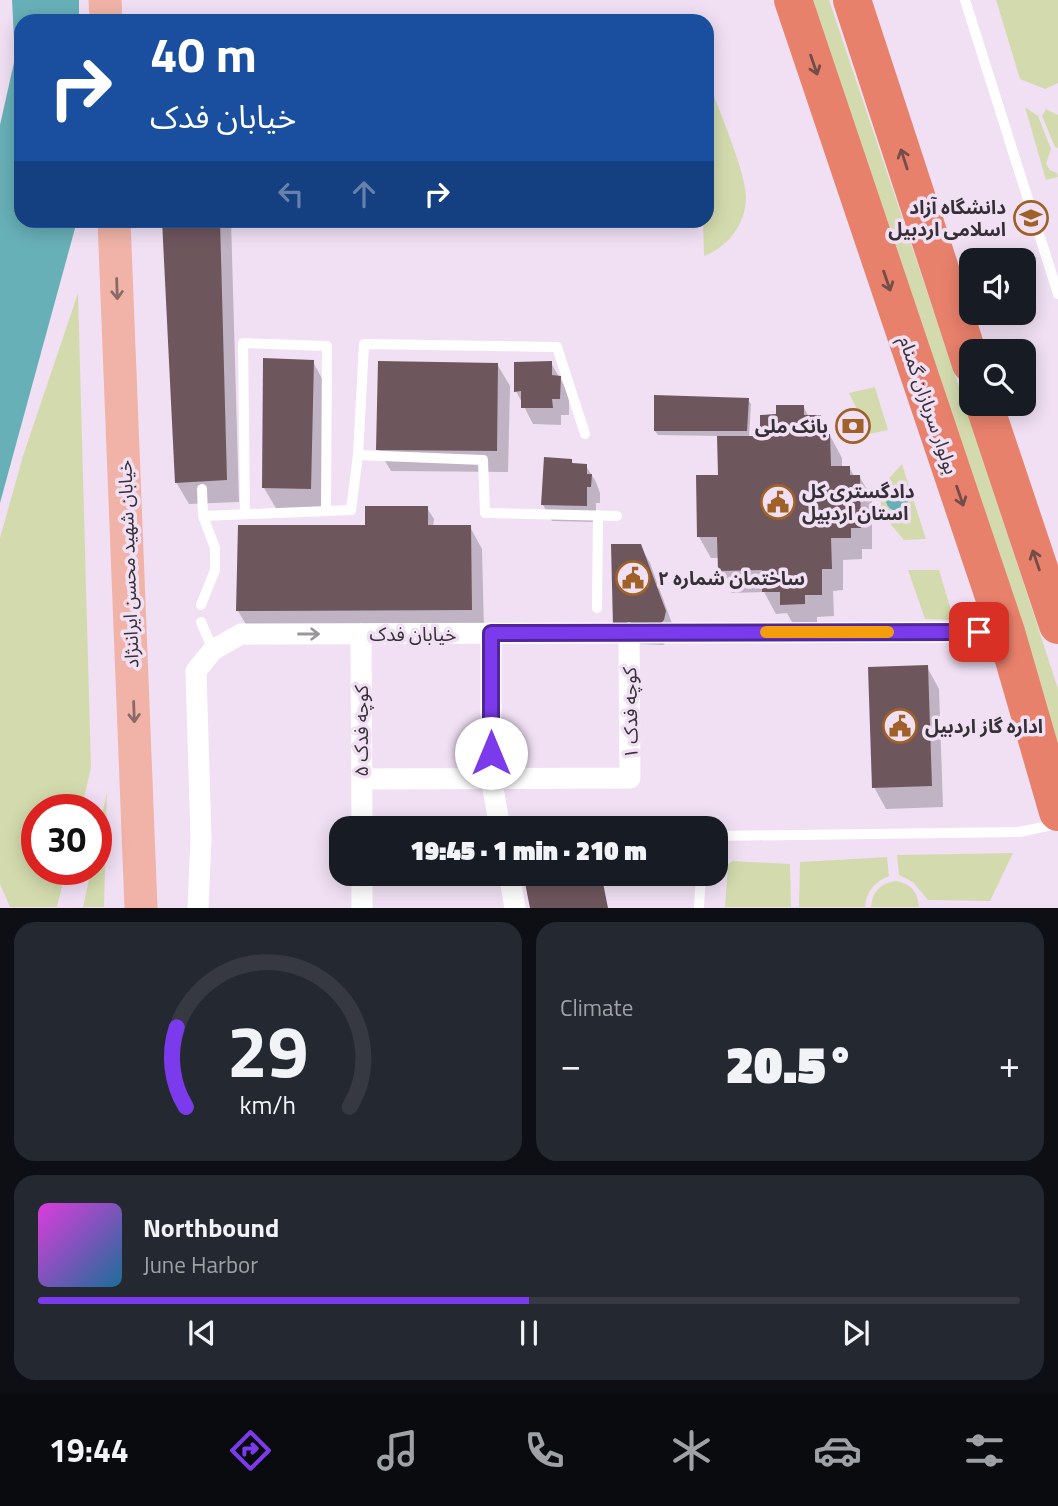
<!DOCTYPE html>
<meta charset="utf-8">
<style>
:root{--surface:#171b24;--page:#242831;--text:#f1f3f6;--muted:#9ea1a6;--line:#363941;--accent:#7c3aed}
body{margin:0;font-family:"Titillium Web","Noto Sans Arabic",sans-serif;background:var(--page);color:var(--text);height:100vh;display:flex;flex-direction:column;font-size:26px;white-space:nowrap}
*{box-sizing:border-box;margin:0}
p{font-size:23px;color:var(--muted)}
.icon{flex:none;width:38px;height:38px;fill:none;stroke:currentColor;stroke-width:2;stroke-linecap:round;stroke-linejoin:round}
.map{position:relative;height:908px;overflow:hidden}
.panel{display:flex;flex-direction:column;gap:14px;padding:14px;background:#0d0f14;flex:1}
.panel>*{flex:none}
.hud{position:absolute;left:14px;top:14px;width:700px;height:214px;border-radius:21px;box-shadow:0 4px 18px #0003;background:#1a4fa0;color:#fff;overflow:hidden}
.controls{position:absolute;left:959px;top:248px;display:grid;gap:14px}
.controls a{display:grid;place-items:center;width:77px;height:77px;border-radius:14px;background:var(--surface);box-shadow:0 4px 18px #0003;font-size:35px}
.speed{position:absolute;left:21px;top:794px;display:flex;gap:14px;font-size:35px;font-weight:700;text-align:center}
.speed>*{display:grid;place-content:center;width:91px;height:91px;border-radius:50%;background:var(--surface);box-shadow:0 4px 18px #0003;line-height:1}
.speed .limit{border:10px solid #d22;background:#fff;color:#111}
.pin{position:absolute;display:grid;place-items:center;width:60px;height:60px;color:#fff;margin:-30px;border-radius:14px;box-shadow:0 4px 10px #0006}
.me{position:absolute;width:77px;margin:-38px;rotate:0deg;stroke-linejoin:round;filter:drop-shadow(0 0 5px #0008)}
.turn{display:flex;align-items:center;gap:24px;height:147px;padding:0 21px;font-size:32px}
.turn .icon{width:91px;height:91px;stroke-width:2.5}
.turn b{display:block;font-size:49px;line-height:60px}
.lanes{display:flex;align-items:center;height:66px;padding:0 21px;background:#0003;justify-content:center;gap:35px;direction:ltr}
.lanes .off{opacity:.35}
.big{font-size:52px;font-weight:800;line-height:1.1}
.panel .card{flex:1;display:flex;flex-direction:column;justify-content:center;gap:10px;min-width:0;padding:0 24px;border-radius:21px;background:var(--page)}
.panel .dial{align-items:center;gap:0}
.dial svg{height:182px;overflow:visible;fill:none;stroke:var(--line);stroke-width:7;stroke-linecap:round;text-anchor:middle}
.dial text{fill:var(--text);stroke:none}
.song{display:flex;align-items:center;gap:21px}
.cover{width:84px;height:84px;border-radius:10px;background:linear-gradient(135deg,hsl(300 70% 55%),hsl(200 70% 35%))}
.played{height:7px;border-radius:4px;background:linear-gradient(90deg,var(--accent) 50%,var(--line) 50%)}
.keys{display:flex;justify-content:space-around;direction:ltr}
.heat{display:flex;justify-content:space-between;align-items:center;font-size:38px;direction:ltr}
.panel .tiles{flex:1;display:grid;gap:14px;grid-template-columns:1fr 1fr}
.card:last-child{grid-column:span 2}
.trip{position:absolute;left:329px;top:816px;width:399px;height:70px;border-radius:21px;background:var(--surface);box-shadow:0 4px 18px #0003;font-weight:800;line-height:70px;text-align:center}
.tab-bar{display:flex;height:112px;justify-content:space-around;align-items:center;background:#090b0e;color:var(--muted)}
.tab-bar .icon{width:49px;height:49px}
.tab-bar .current{color:var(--accent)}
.tab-bar b{font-size:32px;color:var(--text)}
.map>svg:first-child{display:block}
</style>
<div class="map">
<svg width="1058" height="908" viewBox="0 0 1058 908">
<rect width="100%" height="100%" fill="#f1e0f4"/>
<g fill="#d3dbae">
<polygon points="807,0 829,0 984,461 1058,689 1058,761"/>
<polygon points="996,0 1058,0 1058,83 1045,89 1020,79"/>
<path d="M707,91H712C722,118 745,171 746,197C746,224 728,247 704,256L703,221L707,220Z"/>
<polygon points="1025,107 1038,116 1051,149 1046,164 1050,170 1057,173 1058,177 1046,180"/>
<polygon points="1046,109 1058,115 1058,148 1055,147 1042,116"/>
<polygon points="78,293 91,768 81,810 37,810 37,870 66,870 57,907 10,907 0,884 0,538 23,456"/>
<polygon points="875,387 888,430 869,434 849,393"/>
<polygon points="902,464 926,539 904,540 881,513 881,487"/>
<polygon points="908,570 939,570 954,620 925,619"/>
<polygon points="107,792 104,907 83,907 91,870 96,870 96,843"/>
<polygon points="1013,853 990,901 928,900 913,882 899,875 897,855"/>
<path d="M887,857L889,876C874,882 866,892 865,907H799L800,862Z"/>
<polygon points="733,861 790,864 791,907 725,907 728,864"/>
<path d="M896,881C911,884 918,892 919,907H871C872,892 880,883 896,881Z"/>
</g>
<g fill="#68b0b8">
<polygon points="12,0 79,0 79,21 21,21 21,220 77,221 0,503 0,125 15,58"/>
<circle cx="897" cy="500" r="11"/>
</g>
<g fill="#0003">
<polygon points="163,220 231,220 239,502 189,504 176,482"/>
<polygon points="313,362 325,384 323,511 277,510 264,488"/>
<polygon points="551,363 569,394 569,415 561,415 561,425 533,424 516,391"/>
<polygon points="497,364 510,386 508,472 391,471 378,449"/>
<polygon points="748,400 751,404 749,438 762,437 778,416 803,406 809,417 820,417 842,458 842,467 849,467 854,476 859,476 872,498 872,549 862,549 862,559 843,560 843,590 833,591 834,616 817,617 817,626 794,626 787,613 776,614 764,592 732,593 719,571 719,558 711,558 699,537 720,477 719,436 658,435 655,431"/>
<polygon points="848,424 857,424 862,436 862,440 856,444"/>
<polygon points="571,460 574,465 586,466 596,482 600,493 600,503 596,503 596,522 552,521 543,505"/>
<polygon points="427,508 434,519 433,527 470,527 482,549 484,631 251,633 238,611 367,527"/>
<polygon points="640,546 650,563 674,629 673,637 663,645 624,643"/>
<polygon points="927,667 939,689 943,807 886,809 874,787"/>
</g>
<g fill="#6e565d">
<polygon points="162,220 220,220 227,480 175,483"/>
<polygon points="263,358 314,360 311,489 262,488"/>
<polygon points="378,361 498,363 497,451 376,450"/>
<polygon points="552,361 552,375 561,376 560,399 552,399 553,408 521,408 521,391 514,392 514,362"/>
<polygon points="654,395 749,398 747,431 654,431"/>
<polygon points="776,405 804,405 804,415 821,415 821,434 830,434 831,466 850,466 850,475 860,475 861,528 851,528 851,538 831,538 832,569 822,569 822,595 805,595 805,604 780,605 780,592 762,592 762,570 718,571 717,537 697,537 696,475 718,475 717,436 760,436 760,415 776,414"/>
<polygon points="855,417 861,429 860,434 852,441 846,423"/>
<polygon points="544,457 572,459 572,463 587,464 587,474 592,474 591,487 587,487 587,506 541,505"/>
<polygon points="365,506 428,506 428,525 471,525 472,610 236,611 238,525 365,525"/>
<polygon points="611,544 641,544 666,611 664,620 658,626 613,627"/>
<polygon points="928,665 932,786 872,788 868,667"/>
<polygon points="523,873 601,873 608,908 530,908"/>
</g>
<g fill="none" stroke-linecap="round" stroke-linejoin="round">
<g stroke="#fff" stroke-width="10">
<polyline points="965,0 1058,294"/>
<polyline points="358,455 483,460 485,513 617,516"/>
<polyline points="245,514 243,343 327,346 326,511"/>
<polyline points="203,516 351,510 358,455 364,344 557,347 585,434"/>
<polyline points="201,605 215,570 215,548 203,516 202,489"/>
<polyline points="597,608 598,515"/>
<polyline points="201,622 213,650"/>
<polyline points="716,836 1019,832 1058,824"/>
<polyline points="699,908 701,873"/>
</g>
<g stroke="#fff" stroke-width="21">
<polyline points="491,633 491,777 500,828"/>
<polyline points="361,634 362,828"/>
<polyline points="362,779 630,778 629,633"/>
<polyline points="362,873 362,908"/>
<polyline points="509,873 515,908"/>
<polyline points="198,908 201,839 196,671 213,650 241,634 1006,632"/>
</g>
<g stroke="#f1b3a7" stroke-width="33">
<polyline points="105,0 106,21"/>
<polyline points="114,220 141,908"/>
</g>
<g stroke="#e8816c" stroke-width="38">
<polyline points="793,0 1006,632 1058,812"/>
<polyline points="852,0 971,364"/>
<polyline points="984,404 1058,625"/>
</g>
</g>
<defs><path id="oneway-shaft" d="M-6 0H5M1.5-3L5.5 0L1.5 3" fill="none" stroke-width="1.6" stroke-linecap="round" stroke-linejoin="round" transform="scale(1.75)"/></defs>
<g stroke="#744c49">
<use href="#oneway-shaft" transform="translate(814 65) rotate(71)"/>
<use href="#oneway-shaft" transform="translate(904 159) rotate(-108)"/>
<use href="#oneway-shaft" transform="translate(887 281) rotate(71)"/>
<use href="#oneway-shaft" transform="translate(960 496) rotate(71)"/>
<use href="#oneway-shaft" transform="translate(1036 560) rotate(-109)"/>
</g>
<g stroke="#8a6a69">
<use href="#oneway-shaft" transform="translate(117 289) rotate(88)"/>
<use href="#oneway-shaft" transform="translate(134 712) rotate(88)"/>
</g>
<use stroke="#9a979a" href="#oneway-shaft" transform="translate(309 634)"/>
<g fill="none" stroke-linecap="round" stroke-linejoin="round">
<g stroke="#51269a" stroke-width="18">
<polyline id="route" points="491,753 491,633 979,632"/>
</g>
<use href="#route" stroke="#7c3aed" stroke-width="12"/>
<polyline stroke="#f59e0b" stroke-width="12" points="766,632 888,632"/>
</g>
<defs>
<g id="university-ring" transform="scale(1.75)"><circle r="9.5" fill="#f1e0f4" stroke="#9f6127" stroke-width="1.5"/><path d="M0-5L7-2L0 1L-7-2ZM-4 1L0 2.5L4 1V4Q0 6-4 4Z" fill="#9f6127"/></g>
<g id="bank-ring" transform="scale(1.75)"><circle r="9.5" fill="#f1e0f4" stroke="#9f6127" stroke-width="1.5"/><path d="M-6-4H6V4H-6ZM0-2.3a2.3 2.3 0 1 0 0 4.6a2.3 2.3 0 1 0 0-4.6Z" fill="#9f6127"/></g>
<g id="civic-ring" transform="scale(1.75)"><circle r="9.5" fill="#f1e0f4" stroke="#9f6127" stroke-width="1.5"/><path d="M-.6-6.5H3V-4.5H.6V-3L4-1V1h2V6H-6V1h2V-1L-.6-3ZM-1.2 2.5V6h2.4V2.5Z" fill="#9f6127"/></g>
</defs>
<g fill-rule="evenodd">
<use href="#university-ring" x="1031" y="218"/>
<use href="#bank-ring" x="853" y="426"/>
<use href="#civic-ring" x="778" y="502"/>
<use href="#civic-ring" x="633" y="578"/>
<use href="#civic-ring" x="900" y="726"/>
</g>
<g text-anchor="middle" stroke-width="7" stroke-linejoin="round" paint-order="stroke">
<g font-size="19" font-weight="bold" fill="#352f36" stroke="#f1e0f4" text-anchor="start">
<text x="1006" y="214" text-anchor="end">دانشگاه آزاد<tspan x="1006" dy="22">اسلامی اردبیل</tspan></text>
<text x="828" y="433" text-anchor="end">بانک ملی</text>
<text x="802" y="498">دادگستری کل<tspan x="802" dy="22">استان اردبیل</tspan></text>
<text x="658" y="585">ساختمان شماره ۲</text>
<text x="925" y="733">اداره گاز اردبیل</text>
</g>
<g font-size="19" fill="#352f36" stroke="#f1e0f4">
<text transform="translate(929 405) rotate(71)" y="7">بولوار سربازان گمنام</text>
<text transform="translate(128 564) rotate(-92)" y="7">خیابان شهید محسن ایراننژاد</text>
<text x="413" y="641">خیابان فدک</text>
<text transform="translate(630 713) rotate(-91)" y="7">کوچه فدک ۱</text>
<text transform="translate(361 731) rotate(-90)" y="7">کوچه فدک ۵</text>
</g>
</g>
</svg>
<div class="controls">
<a><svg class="icon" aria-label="sound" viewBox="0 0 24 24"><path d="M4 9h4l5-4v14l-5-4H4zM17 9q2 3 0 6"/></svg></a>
<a><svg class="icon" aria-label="search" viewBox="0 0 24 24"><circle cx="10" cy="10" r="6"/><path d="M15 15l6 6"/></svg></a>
</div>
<div class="speed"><div class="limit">30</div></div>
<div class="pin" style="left:979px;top:632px;background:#d93025"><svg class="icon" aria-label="arrive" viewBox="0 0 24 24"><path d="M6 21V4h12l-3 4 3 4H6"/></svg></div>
<svg class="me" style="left:491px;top:753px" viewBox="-20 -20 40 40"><circle r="19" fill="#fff"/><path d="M0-13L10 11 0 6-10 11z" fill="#7c3aed"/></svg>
<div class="trip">19:45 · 1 min · 210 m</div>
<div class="hud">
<div class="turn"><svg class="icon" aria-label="right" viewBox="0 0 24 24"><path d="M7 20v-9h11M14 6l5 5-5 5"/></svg><div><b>40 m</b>خیابان فدک</div></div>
<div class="lanes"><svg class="icon off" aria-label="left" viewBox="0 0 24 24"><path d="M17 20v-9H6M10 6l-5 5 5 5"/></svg><svg class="icon off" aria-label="ahead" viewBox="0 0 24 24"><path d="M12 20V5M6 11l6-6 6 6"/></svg><svg class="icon" aria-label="right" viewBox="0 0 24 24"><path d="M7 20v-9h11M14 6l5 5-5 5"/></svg></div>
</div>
</div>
<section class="panel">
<div class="tiles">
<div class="card dial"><svg viewBox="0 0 100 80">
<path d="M14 69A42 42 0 1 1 86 69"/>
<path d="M14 69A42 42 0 0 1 10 34" stroke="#7c3aed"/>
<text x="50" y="56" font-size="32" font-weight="700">29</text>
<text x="50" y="72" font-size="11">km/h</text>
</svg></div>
<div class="card"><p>Climate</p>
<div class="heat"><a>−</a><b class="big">20.5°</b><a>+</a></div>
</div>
<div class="card">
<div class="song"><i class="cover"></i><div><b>Northbound</b><p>June Harbor</p></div></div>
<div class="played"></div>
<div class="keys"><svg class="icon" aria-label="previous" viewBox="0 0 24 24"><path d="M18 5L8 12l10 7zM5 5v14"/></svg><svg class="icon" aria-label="pause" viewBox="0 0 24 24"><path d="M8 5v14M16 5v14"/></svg><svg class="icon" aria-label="next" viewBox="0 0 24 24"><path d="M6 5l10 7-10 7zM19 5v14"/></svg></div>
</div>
</div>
</section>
<nav class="tab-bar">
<b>19:44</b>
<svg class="icon current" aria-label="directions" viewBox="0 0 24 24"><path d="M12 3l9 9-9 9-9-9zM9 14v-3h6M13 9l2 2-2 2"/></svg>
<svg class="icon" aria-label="music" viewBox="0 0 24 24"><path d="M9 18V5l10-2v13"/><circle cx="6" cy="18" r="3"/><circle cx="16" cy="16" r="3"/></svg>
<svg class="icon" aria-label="phone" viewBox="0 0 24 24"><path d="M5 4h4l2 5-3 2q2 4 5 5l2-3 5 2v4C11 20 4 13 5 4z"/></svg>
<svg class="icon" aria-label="climate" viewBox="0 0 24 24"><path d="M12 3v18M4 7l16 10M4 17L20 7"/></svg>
<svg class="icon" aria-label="car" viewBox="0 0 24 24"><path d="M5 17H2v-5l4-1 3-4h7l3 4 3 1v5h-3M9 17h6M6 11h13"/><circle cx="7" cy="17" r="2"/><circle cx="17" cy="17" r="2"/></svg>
<svg class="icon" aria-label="filters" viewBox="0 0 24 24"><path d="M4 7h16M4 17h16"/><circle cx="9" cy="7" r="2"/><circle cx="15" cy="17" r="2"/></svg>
</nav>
